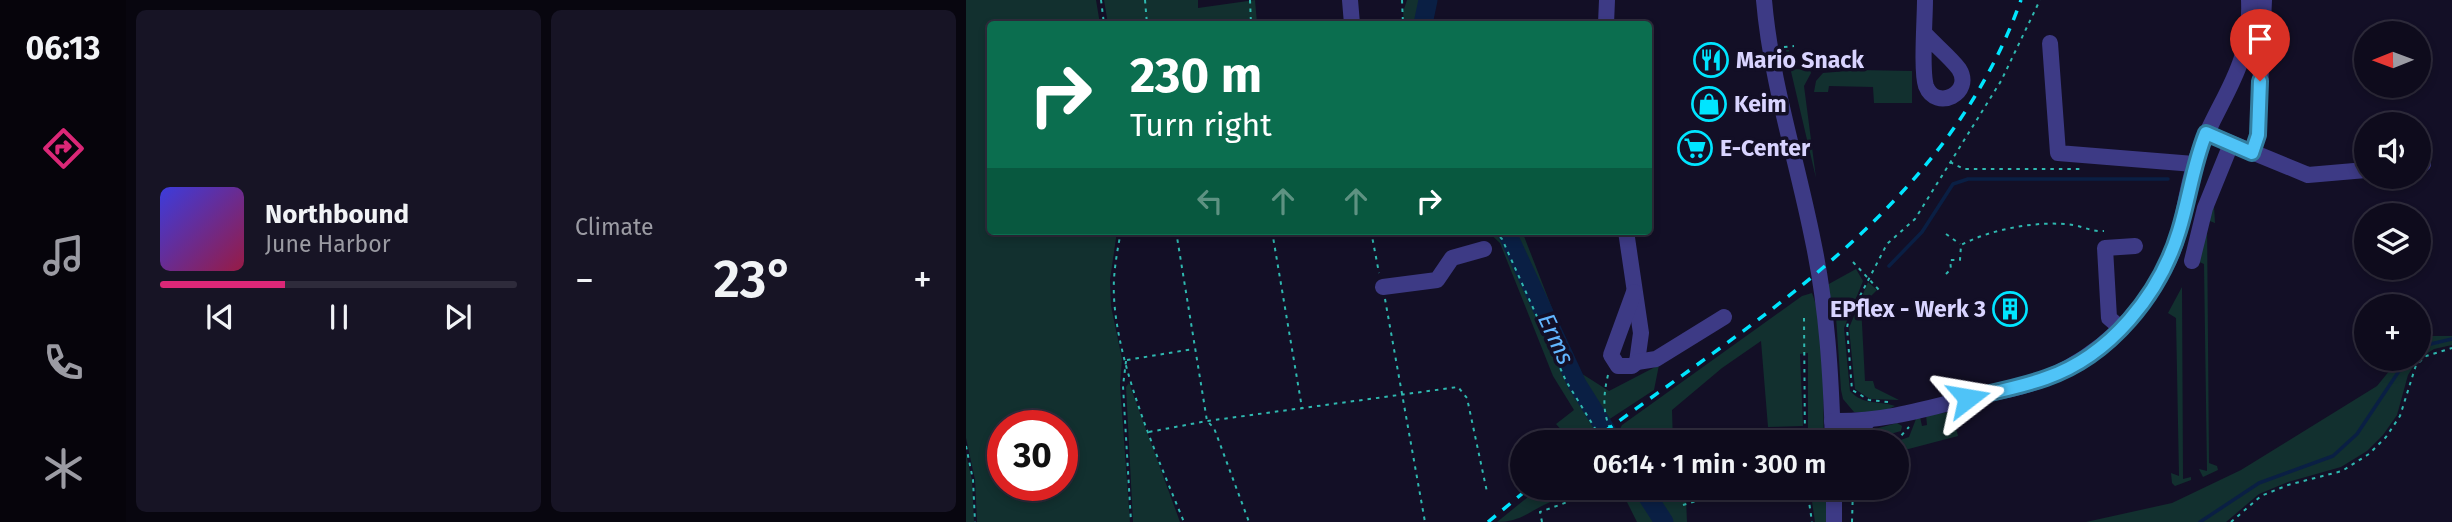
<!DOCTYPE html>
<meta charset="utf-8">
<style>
:root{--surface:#0e0b1c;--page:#171425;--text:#f1f3f6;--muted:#9b9ba3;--line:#2e2b3b;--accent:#db2777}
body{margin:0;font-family:"Fira Sans",sans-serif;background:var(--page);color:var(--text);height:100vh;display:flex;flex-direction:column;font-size:26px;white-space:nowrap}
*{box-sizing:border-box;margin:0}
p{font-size:23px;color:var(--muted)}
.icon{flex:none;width:38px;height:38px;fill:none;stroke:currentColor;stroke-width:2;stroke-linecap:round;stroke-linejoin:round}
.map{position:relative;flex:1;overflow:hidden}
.drawer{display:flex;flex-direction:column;gap:10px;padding:10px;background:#08060f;width:840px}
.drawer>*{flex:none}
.hud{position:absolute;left:21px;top:21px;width:665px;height:214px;border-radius:7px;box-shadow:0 4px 10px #0003,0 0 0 2px var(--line);background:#0b6e4f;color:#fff;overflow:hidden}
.needle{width:46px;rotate:269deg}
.tools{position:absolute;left:1388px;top:21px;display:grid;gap:14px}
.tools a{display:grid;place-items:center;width:77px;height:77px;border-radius:50%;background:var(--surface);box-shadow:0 4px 10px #0003,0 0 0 2px var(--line);font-size:35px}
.speed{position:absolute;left:21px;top:410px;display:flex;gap:14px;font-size:35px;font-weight:700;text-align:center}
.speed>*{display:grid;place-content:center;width:91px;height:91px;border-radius:50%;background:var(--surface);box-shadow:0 4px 10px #0003,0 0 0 2px var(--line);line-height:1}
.speed .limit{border:10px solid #d22;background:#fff;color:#111}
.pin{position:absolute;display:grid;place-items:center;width:60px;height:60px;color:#fff;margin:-72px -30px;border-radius:50% 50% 50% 0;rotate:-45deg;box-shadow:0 0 7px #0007}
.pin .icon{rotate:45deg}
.me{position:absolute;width:77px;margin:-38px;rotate:76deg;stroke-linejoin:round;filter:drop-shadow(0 0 5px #0008)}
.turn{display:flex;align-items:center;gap:24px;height:147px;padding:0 28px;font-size:32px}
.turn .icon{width:91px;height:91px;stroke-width:2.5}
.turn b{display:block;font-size:49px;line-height:60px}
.lanes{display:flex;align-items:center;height:66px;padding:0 28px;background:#0003;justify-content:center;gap:35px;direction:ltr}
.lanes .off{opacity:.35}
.big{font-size:52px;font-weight:600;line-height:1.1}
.drawer .card{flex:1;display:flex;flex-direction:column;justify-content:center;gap:10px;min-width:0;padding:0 24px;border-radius:10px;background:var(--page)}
.song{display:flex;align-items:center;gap:21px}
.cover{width:84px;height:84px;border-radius:10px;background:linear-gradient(135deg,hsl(240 70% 55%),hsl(340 70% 35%))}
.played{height:7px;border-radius:4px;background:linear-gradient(90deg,var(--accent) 35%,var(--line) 35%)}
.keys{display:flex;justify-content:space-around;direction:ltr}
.heat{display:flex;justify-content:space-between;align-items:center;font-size:38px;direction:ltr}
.drawer .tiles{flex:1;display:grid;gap:10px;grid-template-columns:repeat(2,1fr)}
.trip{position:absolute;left:544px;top:430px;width:399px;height:70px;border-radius:35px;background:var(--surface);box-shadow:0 4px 10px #0003,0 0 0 2px var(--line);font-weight:600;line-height:70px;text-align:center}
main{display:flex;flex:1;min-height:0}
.dock{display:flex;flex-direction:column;width:126px;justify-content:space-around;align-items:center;background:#06040b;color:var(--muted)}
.dock .icon{width:49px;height:49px}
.dock .on{color:var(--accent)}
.dock b{font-size:32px;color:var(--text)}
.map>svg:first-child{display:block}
</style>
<main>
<nav class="dock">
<b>06:13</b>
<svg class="icon on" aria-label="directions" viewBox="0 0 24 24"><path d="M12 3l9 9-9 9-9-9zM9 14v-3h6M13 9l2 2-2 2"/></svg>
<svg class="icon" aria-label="music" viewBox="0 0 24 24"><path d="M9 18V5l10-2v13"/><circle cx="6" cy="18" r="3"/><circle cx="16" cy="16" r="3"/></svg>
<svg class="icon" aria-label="phone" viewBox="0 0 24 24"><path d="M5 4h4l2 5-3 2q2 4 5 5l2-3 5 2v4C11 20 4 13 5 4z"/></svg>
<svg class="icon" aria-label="climate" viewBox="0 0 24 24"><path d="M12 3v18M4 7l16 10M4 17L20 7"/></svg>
</nav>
<section class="drawer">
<div class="tiles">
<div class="card">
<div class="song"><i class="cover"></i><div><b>Northbound</b><p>June Harbor</p></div></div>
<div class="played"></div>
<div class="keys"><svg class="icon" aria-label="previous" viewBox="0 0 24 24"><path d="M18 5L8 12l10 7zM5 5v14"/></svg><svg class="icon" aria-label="pause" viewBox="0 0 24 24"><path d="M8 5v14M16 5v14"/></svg><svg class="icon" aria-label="next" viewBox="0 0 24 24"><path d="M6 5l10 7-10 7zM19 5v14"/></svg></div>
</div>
<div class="card"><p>Climate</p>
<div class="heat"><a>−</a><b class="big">23°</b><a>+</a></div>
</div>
</div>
</section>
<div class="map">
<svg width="1486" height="522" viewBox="0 0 1486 522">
<rect width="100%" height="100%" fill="#130f26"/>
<g fill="#12302f" fill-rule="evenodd">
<path d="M0,0H130L134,24H24V231H151L144,280L145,306L156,359L154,385L164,522H11L9,480L0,438ZM37,425H96V485H37Z"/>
<polygon points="138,0 232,0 232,8 289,0 291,23 142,24"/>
<polygon points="441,0 459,0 469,24 438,24 437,12"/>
<polygon points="820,50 823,50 828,69 844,70 845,73 838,86 850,178"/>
<polygon points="893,70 946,71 946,103 908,103 907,87 863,86 862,92 848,92 850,81 857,73"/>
<polygon points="1248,206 1249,223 1241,220 1243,463 1251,466 1252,470 1237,477 1233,469 1241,471 1238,264 1231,261 1241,210"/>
<polygon points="521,231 556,231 610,370 643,391 693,365 688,390 607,443 590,424 608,410 587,376 534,243"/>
<path d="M890,269L897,281L878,328L884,391C898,406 912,400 929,406L916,412H888L877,399L875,390L870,317L861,285Z"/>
<polygon points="902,282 911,290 903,298 904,305 895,305 899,381 907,381 909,388 933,400 904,399 889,389 883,328"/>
<polygon points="1216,287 1217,479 1225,477 1225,480 1209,486 1206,483 1205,473 1213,476 1210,318 1202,313"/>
<path d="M846,293C862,333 856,399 858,443H842V353L834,354L837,426L802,427L795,341L756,368L706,410L707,443H647L656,425L836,296Z"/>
<polygon points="1460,336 1486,336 1486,345 1468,349 1452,359 1453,340"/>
<polygon points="1433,359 1452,359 1442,375 1431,415 1417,435 1401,451 1375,467 1322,482 1293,494 1260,522 1120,522 1206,503 1275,470 1411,386"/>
<polygon points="163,383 214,522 167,522 160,387"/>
<polygon points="986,412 992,436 931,452 931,443 926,443 943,437 950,419 954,417 956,426 961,425 960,415"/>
<polygon points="931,423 936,426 935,431 891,443 909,429"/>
<polygon points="0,454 6,480 8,522 0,522"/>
<path d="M573,488H583L589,500C565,509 557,522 531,522Z"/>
<polygon points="654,488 757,488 720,499 721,522 671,522"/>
<polygon points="844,488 860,488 861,522 849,522"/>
</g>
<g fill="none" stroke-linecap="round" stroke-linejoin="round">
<g stroke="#0a1f44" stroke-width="3.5">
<polyline points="923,266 956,232 987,184 1002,179 1202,179"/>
<polyline points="1452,347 1486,339"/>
<polyline points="1234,522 1293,483 1367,456 1391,434 1441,359"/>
</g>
<g stroke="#0a1f44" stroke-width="19">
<polyline points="457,24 462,0"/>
<polyline points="540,231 611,384 648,443"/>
<polyline points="676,488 698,522"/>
</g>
<g stroke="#2fb8b0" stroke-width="2" stroke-dasharray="3.5 5" stroke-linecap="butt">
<polyline points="135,0 138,24"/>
<polyline points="179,0 181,24"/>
<polyline points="284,0 285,24"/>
<polyline points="436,0 437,24"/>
<polyline points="818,47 828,46"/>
<polyline points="984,162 998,169 1114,169"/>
<path d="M155,231C152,247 149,263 148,279C144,351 191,456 218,522"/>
<polyline points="210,231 241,421 248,428 283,522"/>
<polyline points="306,231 336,408"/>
<polyline points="405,231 413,273"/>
<polyline points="528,231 536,239 600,381 638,443"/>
<polyline points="980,234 994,244"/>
<polyline points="887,262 914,291"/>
<path d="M980,274L985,269L984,260H994L995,245C1025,229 1073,220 1107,225C1119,227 1126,232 1138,231"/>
<polyline points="419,299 459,522"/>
<polyline points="838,318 839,443"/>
<polyline points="161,360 227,349"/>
<polyline points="160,361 157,386 165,522"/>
<path d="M642,375C636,400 636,423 654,443"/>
<polyline points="922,402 903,400 886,390 881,328 883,317 921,244 949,219 1035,81 1074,0"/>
<polyline points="183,432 241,421 492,387 501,398 521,492"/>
<polyline points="772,439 838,435"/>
<polyline points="903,442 933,438 943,427"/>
<polyline points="0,446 7,480 9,522"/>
<polyline points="700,488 712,494 717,505 772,488"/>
<polyline points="841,488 846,522"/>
<polyline points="576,522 574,512 640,488"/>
<polyline points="886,522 887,488"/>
<polyline points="1265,522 1295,496 1322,485 1376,471 1403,454 1420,437 1434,416 1450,365 1460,356 1486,348"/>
</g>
<g stroke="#3d3a85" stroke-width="16">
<polyline points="384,0 386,24"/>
<path d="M798,0C805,82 831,160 847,241C861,307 865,375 867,443"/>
<polyline points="640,24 641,0"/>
<path d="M959,34C969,45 984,57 993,69C1008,93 970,112 960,86C955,71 959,19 959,0"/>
<polyline points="1084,43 1092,153 1228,164"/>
<polyline points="1240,133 1342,175 1400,170"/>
<polyline points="1286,153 1292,135 1298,0"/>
<polyline points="1452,165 1457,164"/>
<polyline points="660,231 675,333 671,362"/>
<polyline points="1226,261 1239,208 1265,144"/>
<polyline points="417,287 471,280 486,258 518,249"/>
<polyline points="668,292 645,355 652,366 666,366 671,362 690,359 758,317"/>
<polyline points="1156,329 1143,318 1139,248 1169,246"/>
<path d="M866,421C910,422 949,412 991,401C1021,393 1056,389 1083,377C1135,354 1174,315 1200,266C1219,231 1218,190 1232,154C1254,96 1286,68 1283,0"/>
<polyline points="884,443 901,422"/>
<polyline points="868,488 868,522"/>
</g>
<g stroke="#00e5ff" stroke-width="3.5" stroke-dasharray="10 9" stroke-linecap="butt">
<path d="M623,443C791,318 980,209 1055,0"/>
<polyline points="522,522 563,488"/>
</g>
</g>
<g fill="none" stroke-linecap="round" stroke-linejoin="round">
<g stroke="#337fa1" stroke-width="18">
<path id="route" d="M1002,398C1028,392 1055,387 1080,378C1144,356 1194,294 1213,231C1223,199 1227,165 1240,133L1286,153L1292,135L1294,81"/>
</g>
<use href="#route" stroke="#4fc3f7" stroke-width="12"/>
</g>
<defs>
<g id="restaurant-ring" transform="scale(1.75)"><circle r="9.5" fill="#130f26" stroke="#00e5ff" stroke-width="1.5"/><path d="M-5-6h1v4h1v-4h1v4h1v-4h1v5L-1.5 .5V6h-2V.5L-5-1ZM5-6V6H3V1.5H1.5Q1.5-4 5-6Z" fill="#00e5ff"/></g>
<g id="shop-ring" transform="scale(1.75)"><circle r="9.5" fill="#130f26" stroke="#00e5ff" stroke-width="1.5"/><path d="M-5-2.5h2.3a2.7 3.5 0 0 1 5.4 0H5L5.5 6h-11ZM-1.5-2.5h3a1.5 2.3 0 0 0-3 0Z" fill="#00e5ff"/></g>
<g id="supermarket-ring" transform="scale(1.75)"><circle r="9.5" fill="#130f26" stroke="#00e5ff" stroke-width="1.5"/><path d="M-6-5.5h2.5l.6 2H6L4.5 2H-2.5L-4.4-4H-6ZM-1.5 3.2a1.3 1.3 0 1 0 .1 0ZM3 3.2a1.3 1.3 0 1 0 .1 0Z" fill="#00e5ff"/></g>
<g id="building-ring" transform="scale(1.75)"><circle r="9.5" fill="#130f26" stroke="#00e5ff" stroke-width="1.5"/><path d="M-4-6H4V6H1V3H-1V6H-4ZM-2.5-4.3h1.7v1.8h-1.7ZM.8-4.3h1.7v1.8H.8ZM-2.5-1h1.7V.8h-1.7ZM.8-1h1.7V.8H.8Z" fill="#00e5ff"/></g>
</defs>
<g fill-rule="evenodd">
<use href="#restaurant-ring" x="745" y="60"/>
<use href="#shop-ring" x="743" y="104"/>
<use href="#supermarket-ring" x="729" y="148"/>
<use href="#building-ring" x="1044" y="309"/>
</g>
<g text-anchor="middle" stroke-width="7" stroke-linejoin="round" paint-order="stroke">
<g font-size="23" font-weight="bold" fill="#d9d4ff" stroke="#130f26" text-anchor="start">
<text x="770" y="68">Mario Snack</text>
<text x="768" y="112">Keim</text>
<text x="754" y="156">E-Center</text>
<text x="1020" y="317" text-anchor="end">EPflex - Werk 3</text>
</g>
<g font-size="24" font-style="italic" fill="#62b6ff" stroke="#130f26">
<text transform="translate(590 339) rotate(65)" y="8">Erms</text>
</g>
</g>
</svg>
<div class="tools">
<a><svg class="needle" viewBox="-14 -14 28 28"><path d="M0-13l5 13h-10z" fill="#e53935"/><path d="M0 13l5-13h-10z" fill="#9b9ba3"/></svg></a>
<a><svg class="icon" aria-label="sound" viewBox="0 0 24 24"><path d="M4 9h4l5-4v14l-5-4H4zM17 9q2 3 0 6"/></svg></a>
<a><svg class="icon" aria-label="layers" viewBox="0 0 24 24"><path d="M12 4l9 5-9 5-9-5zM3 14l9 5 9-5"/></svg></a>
<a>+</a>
</div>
<div class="speed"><div class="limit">30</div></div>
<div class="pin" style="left:1294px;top:81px;background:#d93025"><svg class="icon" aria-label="arrive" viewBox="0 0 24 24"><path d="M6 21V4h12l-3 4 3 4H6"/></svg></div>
<svg class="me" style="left:1002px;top:398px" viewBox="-20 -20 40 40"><path d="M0-17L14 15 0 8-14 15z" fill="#4fc3f7" stroke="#fff" stroke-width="4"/></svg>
<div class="trip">06:14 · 1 min · 300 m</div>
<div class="hud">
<div class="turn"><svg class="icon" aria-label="right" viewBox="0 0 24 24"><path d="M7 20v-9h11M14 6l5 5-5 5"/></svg><div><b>230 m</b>Turn right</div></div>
<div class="lanes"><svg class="icon off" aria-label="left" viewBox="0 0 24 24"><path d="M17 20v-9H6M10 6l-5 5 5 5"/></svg><svg class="icon off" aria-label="ahead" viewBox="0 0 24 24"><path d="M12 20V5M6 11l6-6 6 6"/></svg><svg class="icon off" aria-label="ahead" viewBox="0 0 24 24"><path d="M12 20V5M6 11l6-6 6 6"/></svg><svg class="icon" aria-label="right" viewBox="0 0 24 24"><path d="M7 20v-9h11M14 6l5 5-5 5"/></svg></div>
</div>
</div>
</main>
